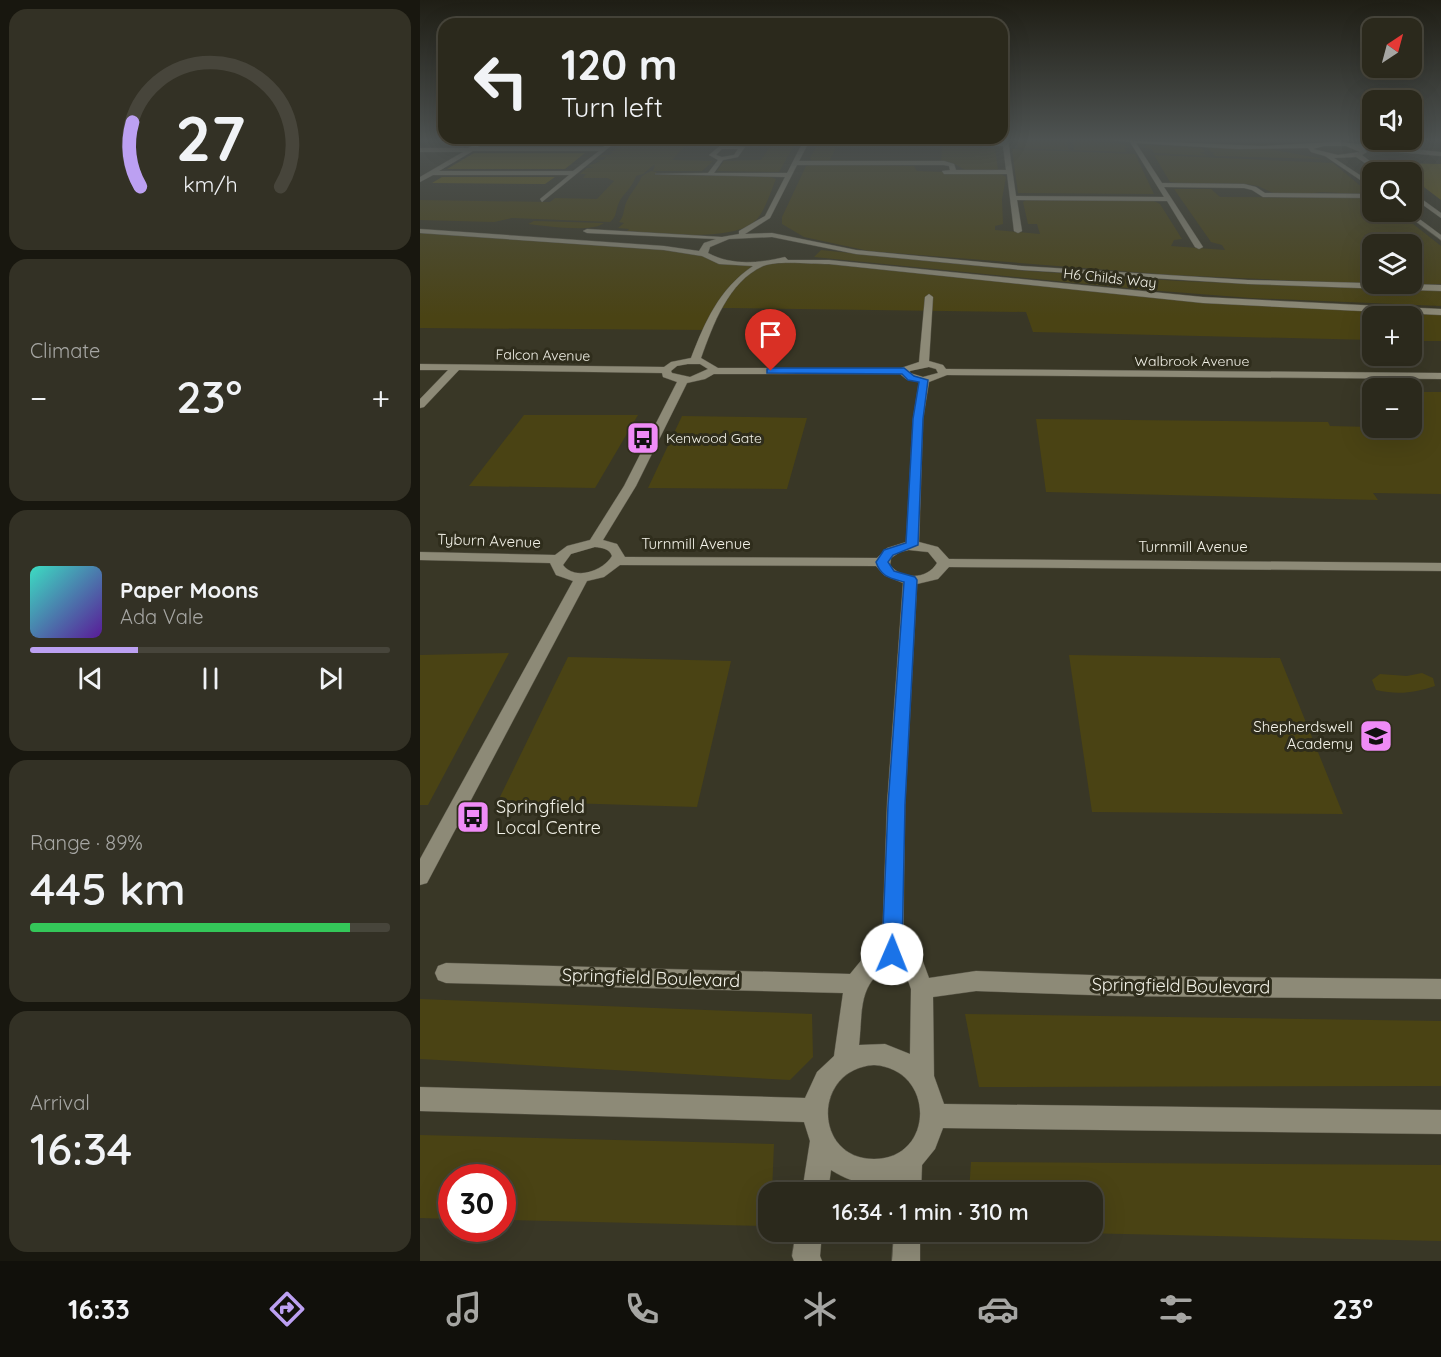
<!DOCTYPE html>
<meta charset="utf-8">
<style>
:root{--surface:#2b291c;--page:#333125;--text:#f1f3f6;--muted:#a6a6a3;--line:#47453b;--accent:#bca0f2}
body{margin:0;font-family:Quicksand,sans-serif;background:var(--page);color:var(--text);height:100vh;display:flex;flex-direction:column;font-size:22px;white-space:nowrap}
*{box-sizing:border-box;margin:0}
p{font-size:20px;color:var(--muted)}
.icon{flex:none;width:33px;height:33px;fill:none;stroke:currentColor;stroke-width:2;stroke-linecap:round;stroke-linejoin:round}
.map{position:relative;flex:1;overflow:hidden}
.side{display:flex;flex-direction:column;gap:9px;padding:9px;background:#18170f;width:420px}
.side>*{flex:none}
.hud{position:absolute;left:18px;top:18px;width:570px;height:126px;border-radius:18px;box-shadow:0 6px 24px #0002,0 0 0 2px var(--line);background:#2b291c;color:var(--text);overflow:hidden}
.needle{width:39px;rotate:36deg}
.fabs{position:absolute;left:942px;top:18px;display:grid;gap:12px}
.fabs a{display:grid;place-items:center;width:60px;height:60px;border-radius:12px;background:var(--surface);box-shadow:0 6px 24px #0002,0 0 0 2px var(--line);font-size:30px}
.speed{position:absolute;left:18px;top:1164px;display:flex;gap:12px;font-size:30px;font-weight:700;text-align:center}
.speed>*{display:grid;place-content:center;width:78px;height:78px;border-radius:50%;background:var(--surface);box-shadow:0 6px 24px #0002,0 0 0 2px var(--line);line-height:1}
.speed .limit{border:9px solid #d22;background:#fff;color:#111}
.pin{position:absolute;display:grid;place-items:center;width:51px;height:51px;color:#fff;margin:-62px -26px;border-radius:50% 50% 50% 0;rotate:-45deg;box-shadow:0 0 6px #0007}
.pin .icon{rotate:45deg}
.me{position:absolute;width:66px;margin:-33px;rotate:1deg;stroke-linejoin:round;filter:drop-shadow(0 0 4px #0008)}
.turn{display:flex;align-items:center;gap:21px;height:126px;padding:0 24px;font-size:27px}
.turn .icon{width:78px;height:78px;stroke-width:2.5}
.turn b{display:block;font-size:42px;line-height:51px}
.big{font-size:45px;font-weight:600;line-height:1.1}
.side .card{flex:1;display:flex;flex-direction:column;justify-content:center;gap:9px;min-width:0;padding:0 21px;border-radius:18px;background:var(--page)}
.side .dial{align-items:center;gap:0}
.dial svg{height:156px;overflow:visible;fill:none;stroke:var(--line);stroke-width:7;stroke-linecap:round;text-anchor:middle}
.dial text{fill:var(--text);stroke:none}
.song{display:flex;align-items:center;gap:18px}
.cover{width:72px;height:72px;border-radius:9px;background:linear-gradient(135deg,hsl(170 70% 55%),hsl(270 70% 35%))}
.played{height:6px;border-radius:3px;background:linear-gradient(90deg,var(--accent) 30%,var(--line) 30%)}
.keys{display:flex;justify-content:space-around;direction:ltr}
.heat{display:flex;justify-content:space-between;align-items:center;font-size:33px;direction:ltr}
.charge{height:9px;border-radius:4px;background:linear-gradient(90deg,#34c759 89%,var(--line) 0)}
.trip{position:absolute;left:338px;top:1182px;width:345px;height:60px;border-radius:18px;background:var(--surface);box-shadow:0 6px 24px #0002,0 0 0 2px var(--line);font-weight:600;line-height:60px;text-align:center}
.menu{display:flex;height:96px;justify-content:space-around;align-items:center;background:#11100b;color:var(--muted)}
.menu .icon{width:42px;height:42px}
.menu .active{color:var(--accent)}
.menu b{font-size:27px;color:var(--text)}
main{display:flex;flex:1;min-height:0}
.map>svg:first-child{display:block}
</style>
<main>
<section class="side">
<div class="card dial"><svg viewBox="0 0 100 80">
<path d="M14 69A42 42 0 1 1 86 69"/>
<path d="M14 69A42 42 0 0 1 10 36" stroke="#bca0f2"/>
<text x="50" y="56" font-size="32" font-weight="700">27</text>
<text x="50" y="72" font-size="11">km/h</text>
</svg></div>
<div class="card"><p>Climate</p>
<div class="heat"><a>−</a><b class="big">23°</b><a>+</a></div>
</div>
<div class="card">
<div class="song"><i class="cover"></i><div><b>Paper Moons</b><p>Ada Vale</p></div></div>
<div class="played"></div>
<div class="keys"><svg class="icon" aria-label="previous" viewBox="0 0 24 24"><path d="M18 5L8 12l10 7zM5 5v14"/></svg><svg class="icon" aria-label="pause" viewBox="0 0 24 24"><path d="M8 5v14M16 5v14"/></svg><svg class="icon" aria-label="next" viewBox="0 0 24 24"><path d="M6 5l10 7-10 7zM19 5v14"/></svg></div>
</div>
<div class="card"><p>Range · 89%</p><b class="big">445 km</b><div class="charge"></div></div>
<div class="card"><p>Arrival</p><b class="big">16:34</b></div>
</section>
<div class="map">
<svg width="1021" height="1261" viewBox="0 0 1021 1261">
<rect width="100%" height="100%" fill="#393726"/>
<g fill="#4a4314" fill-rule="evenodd">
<path d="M200,140H260L257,144L266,145L252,160L293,161L282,171H233L235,164L223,174L216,176C212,189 201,195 198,205C195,213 197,216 190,222L92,218L74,222L0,220V200L130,202L135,198L177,199L194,181L187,178H163L166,174H160L167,168H174L168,166L181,161L175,160H183L186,157H179L182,155H190L193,152H186L194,151L196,148H190H198L200,145H194L202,144L205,141Z"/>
<polygon points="369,140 377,140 359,172 297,171 304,161 341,160 351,145 366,145"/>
<polygon points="646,140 649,150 598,148 598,144 591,141"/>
<polygon points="653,141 696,143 710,147 704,148 706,152 654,150"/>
<polygon points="399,142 458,143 457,147 416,147 410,160 451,161 392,161 390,158"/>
<polygon points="726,145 781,148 785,152 779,152 788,156 734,153 732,149 724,148"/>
<polygon points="522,146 575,148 578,170 545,170 535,164 521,162"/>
<polygon points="787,147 849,149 904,159 795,156 792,153 800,153 791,152"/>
<polygon points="592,149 715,154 734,194 598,193"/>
<path d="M734,155L913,163L949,193C929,196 905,189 889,194L853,193L838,186L826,184L757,183L750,182Z"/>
<path d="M395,164L494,166L497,171L581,174L586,177L582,199L583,224L575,226V230L620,234L617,224H608L603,202L606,200L734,201L740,204L762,239L754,240L751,246L805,250L802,245L791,242L754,189H791L800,197L952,198V212H978L1021,246V284L972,285L752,275L449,251L384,237L362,224V217L386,166ZM952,244H992V284H952Z"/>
<path d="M231,171L237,172L234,175L348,176L356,179C351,191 345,211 336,220C315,243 235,233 207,231L209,229L198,228L204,223L199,222C205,215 203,210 206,203C210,193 218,186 222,176Z"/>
<path d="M114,221L184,223C172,233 125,226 108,224Z"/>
<polygon points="0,231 202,244 284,254 313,264 382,261 711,294 1021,312 1021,341 992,341 992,316 952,316 952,340 613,332 606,312 310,308 296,308 287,330 0,328"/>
<polygon points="401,250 608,271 759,281 1021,291 1021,306 831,298 728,290 394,257"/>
<polygon points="992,392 1021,392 1021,494 953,493 958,500 626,492 616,419 908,422 910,426 992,428"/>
<polygon points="104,415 218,415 175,488 49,486"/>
<polygon points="262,416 387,418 367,489 228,488"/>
<polygon points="89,653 8,805 0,805 0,655"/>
<polygon points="649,655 860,658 923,814 672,812"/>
<polygon points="148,657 311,661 277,807 78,801"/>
<path d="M1002,673L1013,678L1015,686C994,693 978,695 956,690L952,680L960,674L987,676Z"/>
<polygon points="0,999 392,1014 393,1057 370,1080 0,1059"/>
<polygon points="545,1014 1021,1021 1021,1086 559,1087"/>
<polygon points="0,1135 354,1144 352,1192 348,1192 348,1226 83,1220 82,1178 32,1178 31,1219 0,1218"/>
<polygon points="551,1162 1021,1165 1021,1241 612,1232 672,1232 672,1192 549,1192"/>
</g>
<g fill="#6a5e10">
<polygon points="74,140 180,140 174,145 66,145"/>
<polygon points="54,153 165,153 145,169 27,169"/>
<polygon points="972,163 1021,164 1021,200 992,178 992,172 984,172"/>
<polygon points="22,177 135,177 125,184 12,183"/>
</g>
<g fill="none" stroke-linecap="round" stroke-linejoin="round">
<g stroke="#585547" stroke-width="1">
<g id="minor">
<path d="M192,140H198L122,202L120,199L149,175H13L0,182V177L43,152H0V148H48L58,143L61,145L58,147H183ZM53,151H179L153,171H19Z"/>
<path d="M384,140H390L379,161H524L534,164L536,170H586L583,146L526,142H583L582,140H588L596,196L744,197L710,142L692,140L842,146L918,142L1021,152V156L944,149L947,152L942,155L964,172H958L936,157L914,158L952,183V188L905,156L891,152L888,148L817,149L716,143L742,183L824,184L836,187L845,193L952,194V198L843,197L832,190L824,188L744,187L783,247L779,249L775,247L747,201L597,200L602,231L598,233L594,231L587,174H524L522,171L530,170L529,166L524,165H377L350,218L325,234L352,233L436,250L602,266L828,280L1021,285V291L828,284L602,270L436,254L352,237L309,239L290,247L288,253C312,266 339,263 365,257L368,260H409L783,297L1021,309V315L783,303L409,264C392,264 357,260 343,266C308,282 293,325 281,358L298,368H481L499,362L505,297L509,294L513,297L509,361L523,365L526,369L1021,373V379L527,375L509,382L503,419L499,542L518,547L529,559L1021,563V571L529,567L518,579L497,584L485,805L483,949L502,959L509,978L556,971L700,976L1021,979V999L700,996L556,991L513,997L514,1076L524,1104L1021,1110V1134L523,1128L515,1149L502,1165L501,1192H475L476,1180C453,1188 431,1183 411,1170L408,1192H382L390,1141L384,1122L0,1111V1087L385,1098L397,1072L414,1056L423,993L26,983L18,980L15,973L18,966L26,963L430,974L444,957L462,949L467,805L483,583L464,575L456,566L200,565L184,577L167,581L7,883L0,885V859L153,581L136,575L130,563L0,560V552L135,555L147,546L170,540L204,486L257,382L243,377L242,373L39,370L4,407L0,408V399L28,370H0V364L244,367L251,362L271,358C285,322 299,289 333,266L299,264L282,256L244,250L0,233V229L244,246L279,251L284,243L296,239L167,233L163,231L167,229L302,237L319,234V231L345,216L365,177L235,174L288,173L298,160L289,155L301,145L325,147L318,157L303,160L294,173H367ZM904,146H926L940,152L918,155L893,149ZM302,149H318L314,155L302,157L296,155ZM268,364H280L288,369L270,377L252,373L251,371L257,366ZM509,367L516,369L518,373L503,377L490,373V371ZM294,374H480L486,379L499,382L493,419L486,542L467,548L457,558L205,557L197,544L183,540L216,486L267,383L285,379ZM175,547C182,548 189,548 192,556C183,571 155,581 143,565L151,554ZM489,550L508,552L517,563C507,580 482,580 470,565L471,558L480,552ZM472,965L485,972L491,989L490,1054L465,1044L439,1045C443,1011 437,982 472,965ZM454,1065C516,1069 515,1159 454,1159C393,1159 392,1069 454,1065Z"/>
<polygon points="992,192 1021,213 1021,218 992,197"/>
<polygon points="983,212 990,212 1021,235 1021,240"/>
<polygon points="376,1232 402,1232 400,1256 402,1261 374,1261 372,1256"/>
<polygon points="474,1232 500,1232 500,1261 472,1261"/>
</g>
</g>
<use href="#minor" fill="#8d8a77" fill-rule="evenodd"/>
</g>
<linearGradient id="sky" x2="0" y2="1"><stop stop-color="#1f1e15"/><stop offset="0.44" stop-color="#4e5352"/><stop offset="1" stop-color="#4e5352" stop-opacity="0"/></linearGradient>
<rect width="1021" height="317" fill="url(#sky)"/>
<path fill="#1a73e8" stroke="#114b97" stroke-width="1.5" d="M351,368H484L494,376L508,380L503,419L498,545L473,555L468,562L474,571L495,577L497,580L485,805L482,954L479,960L472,963L465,960L462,954L468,805L484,582C470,578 461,577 456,562L464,550L486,543L493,419L499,382L488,380L482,374L347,373V369Z"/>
<defs>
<g id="bus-square" transform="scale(1.725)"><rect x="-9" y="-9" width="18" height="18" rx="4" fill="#ef8bf6" stroke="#2f2d1c"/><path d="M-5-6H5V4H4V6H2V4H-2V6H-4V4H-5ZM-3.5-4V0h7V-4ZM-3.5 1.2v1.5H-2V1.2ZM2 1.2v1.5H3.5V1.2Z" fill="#111"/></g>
<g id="school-square" transform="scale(1.725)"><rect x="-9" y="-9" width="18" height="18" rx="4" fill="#ef8bf6" stroke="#2f2d1c"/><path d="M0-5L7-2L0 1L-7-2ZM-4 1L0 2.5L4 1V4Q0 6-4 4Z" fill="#111"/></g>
</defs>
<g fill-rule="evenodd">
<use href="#bus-square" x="223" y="438"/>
<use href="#school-square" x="956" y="736"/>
<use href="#bus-square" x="53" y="817"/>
</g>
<g text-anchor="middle" stroke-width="6" stroke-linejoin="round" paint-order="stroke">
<g font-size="14" fill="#f3f2e8" stroke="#2f2d1c">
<text transform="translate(690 278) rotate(6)" y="5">H6 Childs Way</text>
<text transform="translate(123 355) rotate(1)" y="5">Falcon Avenue</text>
<text x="772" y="366">Walbrook Avenue</text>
</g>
<g font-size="14" fill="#f3f2e8" stroke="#2f2d1c" text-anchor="start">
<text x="246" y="443">Kenwood Gate</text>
</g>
<g font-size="15" fill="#f3f2e8" stroke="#2f2d1c">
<text transform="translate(69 541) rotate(2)" y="5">Tyburn Avenue</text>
<text x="276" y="549">Turnmill Avenue</text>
<text x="773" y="552">Turnmill Avenue</text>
</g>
<g font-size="15" fill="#f3f2e8" stroke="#2f2d1c" text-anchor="end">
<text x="933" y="732">Shepherdswell<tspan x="933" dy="17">Academy</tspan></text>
</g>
<g font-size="18" fill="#f3f2e8" stroke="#2f2d1c" text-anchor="start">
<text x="76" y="813">Springfield<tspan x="76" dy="21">Local Centre</tspan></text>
</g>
<g font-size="18" fill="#f3f2e8" stroke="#2f2d1c">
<text transform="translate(231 978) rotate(2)" y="6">Springfield Boulevard</text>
<text transform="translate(761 986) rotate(1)" y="6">Springfield Boulevard</text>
</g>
</g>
</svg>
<div class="fabs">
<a><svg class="needle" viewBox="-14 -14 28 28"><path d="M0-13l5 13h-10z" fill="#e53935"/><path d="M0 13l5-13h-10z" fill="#a6a6a3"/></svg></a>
<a><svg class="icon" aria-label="sound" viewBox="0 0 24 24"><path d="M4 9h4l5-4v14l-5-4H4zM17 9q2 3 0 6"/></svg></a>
<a><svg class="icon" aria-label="search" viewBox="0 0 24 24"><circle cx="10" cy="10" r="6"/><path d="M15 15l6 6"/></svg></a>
<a><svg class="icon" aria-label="layers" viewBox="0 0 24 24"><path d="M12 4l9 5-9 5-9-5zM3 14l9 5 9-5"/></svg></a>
<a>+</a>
<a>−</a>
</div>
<div class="speed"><div class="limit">30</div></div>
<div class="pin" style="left:351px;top:371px;background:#d93025"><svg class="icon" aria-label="arrive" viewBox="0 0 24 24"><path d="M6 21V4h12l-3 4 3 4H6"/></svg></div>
<svg class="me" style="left:472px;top:954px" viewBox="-20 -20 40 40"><circle r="19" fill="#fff"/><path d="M0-13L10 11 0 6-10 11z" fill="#1a73e8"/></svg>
<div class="trip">16:34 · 1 min · 310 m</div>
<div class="hud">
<div class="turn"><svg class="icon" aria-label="left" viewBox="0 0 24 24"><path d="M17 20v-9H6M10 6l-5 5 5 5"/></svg><div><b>120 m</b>Turn left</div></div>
</div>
</div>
</main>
<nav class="menu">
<b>16:33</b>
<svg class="icon active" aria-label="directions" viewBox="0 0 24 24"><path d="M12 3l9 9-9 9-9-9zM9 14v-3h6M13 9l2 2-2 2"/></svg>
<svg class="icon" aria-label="music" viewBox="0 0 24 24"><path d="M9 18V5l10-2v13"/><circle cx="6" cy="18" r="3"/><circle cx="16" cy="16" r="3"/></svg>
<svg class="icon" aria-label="phone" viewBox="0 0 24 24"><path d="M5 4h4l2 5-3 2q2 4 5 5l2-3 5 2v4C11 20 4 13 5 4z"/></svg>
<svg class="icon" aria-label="climate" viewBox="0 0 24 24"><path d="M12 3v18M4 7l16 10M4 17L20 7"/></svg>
<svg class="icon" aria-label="car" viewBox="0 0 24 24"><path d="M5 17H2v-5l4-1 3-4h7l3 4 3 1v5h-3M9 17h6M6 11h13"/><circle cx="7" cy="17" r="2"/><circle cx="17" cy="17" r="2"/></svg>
<svg class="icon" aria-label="filters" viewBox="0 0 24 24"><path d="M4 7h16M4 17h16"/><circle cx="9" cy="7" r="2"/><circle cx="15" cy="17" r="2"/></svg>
<b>23°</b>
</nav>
